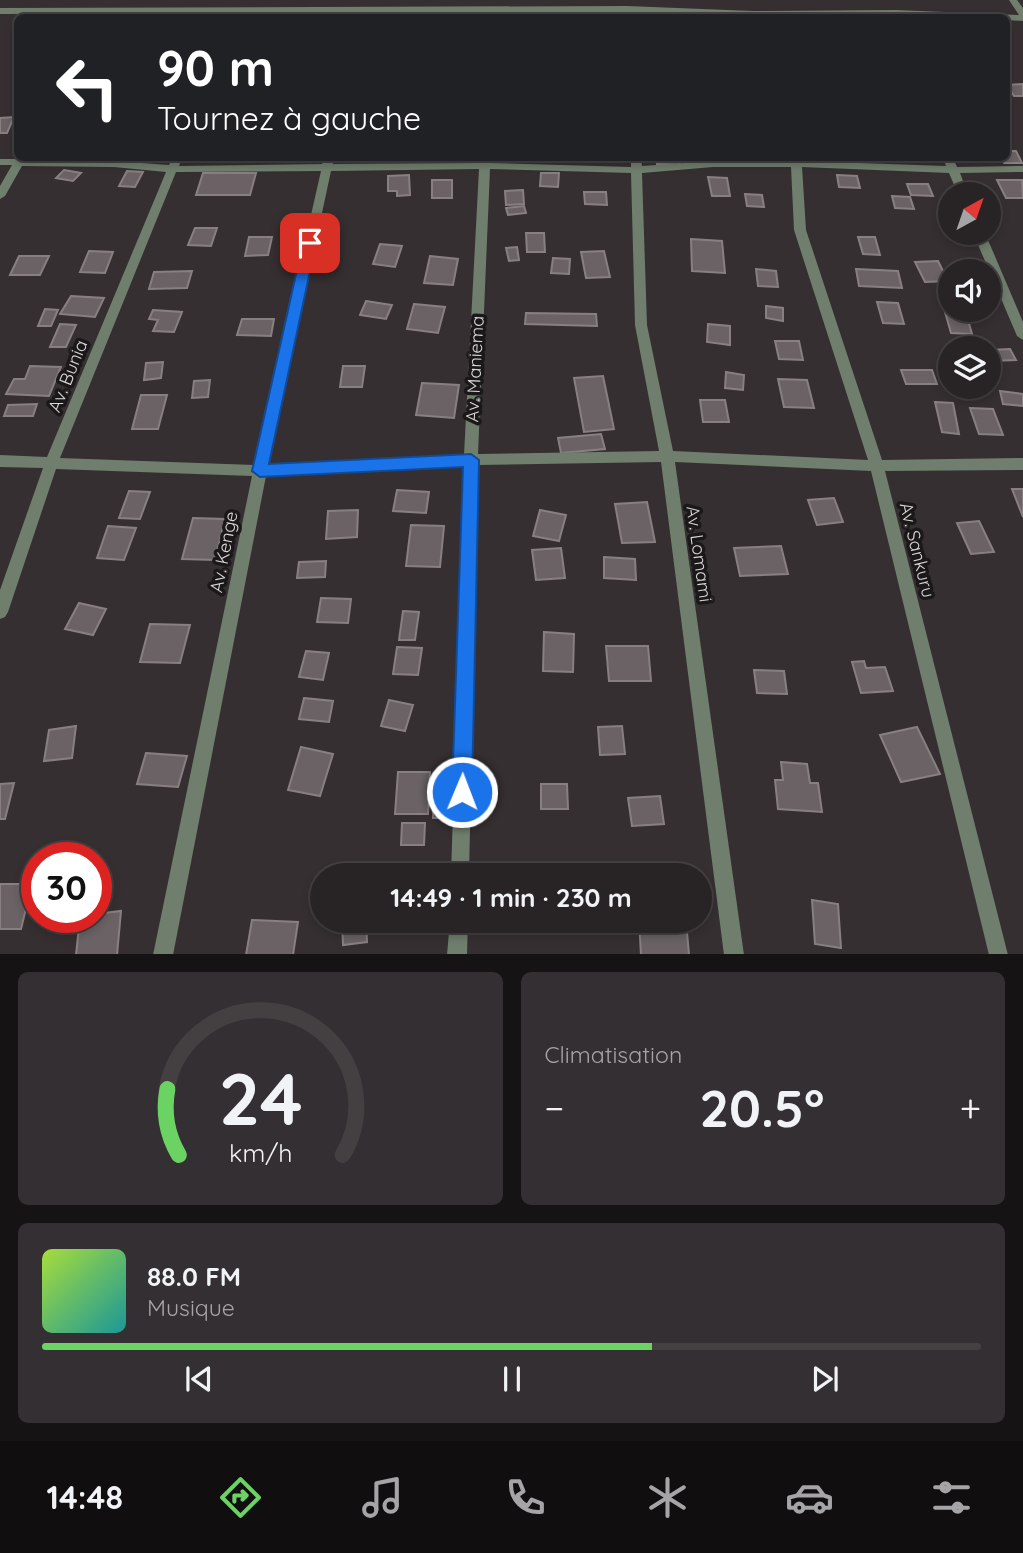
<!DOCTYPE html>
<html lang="fr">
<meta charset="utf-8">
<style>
:root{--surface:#282325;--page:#342f32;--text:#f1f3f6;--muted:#a5a4a7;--line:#444042;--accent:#6bd363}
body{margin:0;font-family:Quicksand,sans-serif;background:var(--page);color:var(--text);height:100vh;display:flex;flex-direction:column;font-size:26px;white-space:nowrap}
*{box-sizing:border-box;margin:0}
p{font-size:23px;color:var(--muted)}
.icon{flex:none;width:38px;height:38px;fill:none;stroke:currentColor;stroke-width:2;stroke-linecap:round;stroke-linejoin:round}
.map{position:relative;height:954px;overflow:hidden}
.side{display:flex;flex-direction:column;gap:18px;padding:18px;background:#161314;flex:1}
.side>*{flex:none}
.banner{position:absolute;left:14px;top:14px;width:996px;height:147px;border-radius:10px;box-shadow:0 4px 10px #0003,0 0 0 2px var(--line);background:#202124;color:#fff;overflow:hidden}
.needle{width:46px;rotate:40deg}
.tools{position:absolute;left:938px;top:182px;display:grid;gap:14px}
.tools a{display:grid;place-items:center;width:63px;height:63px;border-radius:50%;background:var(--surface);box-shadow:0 4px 10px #0003,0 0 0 2px var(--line);font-size:35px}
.speed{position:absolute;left:21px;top:842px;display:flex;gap:14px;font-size:35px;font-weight:700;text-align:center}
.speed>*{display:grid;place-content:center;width:91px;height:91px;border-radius:50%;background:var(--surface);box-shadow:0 4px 10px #0003,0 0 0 2px var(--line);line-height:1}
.speed .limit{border:10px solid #d22;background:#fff;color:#111}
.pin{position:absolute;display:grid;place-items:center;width:60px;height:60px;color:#fff;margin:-30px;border-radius:14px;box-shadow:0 4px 10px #0006}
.me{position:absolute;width:77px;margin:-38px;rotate:1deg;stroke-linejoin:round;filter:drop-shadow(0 0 5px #0008)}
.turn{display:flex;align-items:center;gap:24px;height:147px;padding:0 28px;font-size:32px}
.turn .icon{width:91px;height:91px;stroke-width:2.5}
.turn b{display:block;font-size:49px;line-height:60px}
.big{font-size:52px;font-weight:800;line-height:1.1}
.side .card{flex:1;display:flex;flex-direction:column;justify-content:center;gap:10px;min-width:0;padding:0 24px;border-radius:10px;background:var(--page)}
.side .dial{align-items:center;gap:0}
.dial svg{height:182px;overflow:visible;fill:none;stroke:var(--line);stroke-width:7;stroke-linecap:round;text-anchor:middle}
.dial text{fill:var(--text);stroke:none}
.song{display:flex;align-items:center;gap:21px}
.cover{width:84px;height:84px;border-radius:10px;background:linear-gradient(135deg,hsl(80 70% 55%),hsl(180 70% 35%))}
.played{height:7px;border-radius:4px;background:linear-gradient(90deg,var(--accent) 65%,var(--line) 65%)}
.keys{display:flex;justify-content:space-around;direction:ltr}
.heat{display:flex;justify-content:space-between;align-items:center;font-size:38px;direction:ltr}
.side .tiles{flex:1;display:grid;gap:18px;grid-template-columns:1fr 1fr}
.card:last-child{grid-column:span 2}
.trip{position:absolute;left:310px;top:863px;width:402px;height:70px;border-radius:35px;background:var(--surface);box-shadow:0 4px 10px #0003,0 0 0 2px var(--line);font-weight:800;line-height:70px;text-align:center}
.tabs{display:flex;height:112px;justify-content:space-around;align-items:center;background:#100e0f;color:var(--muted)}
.tabs .icon{width:49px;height:49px}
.tabs .selected{color:var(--accent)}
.tabs b{font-size:32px;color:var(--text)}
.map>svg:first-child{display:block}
</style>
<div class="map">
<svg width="1023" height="955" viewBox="0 0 1023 955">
<rect width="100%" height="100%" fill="#362f31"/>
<g fill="#6a6264" stroke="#887f81" stroke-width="2">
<polygon points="1023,84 1023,96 1014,96 1007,85"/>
<polygon points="14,117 7,133 0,133 0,118"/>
<polygon points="1006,151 1016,151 1022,163 1004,163 1002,158 1006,158"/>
<polygon points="656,158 679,158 680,165 657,164"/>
<polygon points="64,170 81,173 73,181 56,178"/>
<polygon points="127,171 143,172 135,187 119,186"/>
<polygon points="203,173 256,173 250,195 196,195"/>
<polygon points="541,173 559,173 558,187 540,186"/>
<polygon points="409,175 410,195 397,196 397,191 388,191 388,176"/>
<polygon points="837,175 857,176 860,188 839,187"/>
<polygon points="708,177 727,178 730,196 712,196"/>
<rect x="432" y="180" width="20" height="18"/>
<polygon points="997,180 1022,180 1023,198 1006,198"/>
<polygon points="907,184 928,184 933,196 911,195"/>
<polygon points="523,190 524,204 506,205 505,191"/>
<polygon points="584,192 606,192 607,205 585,204"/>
<polygon points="745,194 762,195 764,207 747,206"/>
<polygon points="892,196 910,197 914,209 895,208"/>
<polygon points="524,206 526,213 508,215 506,208"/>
<polygon points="195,228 217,228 211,246 188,245"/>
<polygon points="526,233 544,233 545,252 527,252"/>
<polygon points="249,237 272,237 268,255 245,256"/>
<polygon points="858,237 875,237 880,255 863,254"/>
<polygon points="691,239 722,241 725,273 692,271"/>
<polygon points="380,244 402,246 395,267 373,264"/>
<polygon points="517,247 519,260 509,261 506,248"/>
<polygon points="89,251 113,252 105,273 80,272"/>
<polygon points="604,251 610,277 586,278 581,252"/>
<polygon points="19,256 49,256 40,275 10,275"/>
<polygon points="430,256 458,259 453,285 424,283"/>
<polygon points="553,258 570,259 569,274 551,273"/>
<polygon points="938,261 948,281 925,282 915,262"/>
<polygon points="756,269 776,271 778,287 758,286"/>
<polygon points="856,269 898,271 902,288 859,286"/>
<polygon points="192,271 187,288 149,289 154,272"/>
<polygon points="71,296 104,298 95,317 60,314"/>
<polygon points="366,301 392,305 386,319 360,315"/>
<polygon points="877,302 898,303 904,324 883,323"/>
<polygon points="414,304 445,307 438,333 407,329"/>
<polygon points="766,306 783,308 783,321 766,318"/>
<polygon points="45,309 58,310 51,326 38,326"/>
<polygon points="153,310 182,312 174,332 153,331 158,320 149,319"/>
<polygon points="945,312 966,313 972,334 951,333"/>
<polygon points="526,313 596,314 597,326 525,324"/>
<polygon points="242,319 274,319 271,336 237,335"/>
<polygon points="60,324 76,325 66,347 50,347"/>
<polygon points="708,324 730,326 730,345 707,342"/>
<polygon points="775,341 799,341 803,360 779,359"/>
<polygon points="1010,349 1016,360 989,361 989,350"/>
<polygon points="163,362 161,378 144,380 146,363"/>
<polygon points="30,366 61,367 49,396 6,394 14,379 25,379"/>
<polygon points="343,366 365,366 362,387 340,387"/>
<polygon points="901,370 932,370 937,384 906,384"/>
<polygon points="726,372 744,375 743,390 725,388"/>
<polygon points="603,376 614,429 584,432 574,378"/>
<polygon points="778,379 807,380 814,408 784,407"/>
<polygon points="210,380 208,397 192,398 194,381"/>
<polygon points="422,383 459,385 454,418 416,415"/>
<polygon points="1000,391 1023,394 1023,406 1003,404"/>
<polygon points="141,395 167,395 158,429 132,429"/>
<polygon points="700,400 725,400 729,422 703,422"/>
<polygon points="935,402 953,403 959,434 942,432"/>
<polygon points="37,404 33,416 4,416 8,405"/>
<polygon points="970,408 993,409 1003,435 979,434"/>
<polygon points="601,434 605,449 561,453 558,438"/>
<polygon points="1012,489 1023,489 1023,517"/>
<polygon points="397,490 429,492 426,513 393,511"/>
<polygon points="129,491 150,492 140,519 119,518"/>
<polygon points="834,498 843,522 817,525 808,500"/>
<polygon points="647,502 655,542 622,543 615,504"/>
<polygon points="358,510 357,537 326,539 328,511"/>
<polygon points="540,510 566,515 559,541 533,536"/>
<polygon points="193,518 225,519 215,560 182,559"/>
<polygon points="979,521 994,552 971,554 957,523"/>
<polygon points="411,525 444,526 440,567 406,566"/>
<polygon points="108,526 136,528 124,560 97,558"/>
<polygon points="781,546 788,574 740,576 734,548"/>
<polygon points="561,548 565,578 536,580 532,550"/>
<polygon points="604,557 635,559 636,580 604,578"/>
<polygon points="326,561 325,577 297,578 299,562"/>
<polygon points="321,598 351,599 348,623 317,622"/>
<polygon points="79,603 106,609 93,635 65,629"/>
<polygon points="403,611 419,612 415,640 399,640"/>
<polygon points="150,624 190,625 180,663 140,662"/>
<polygon points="544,632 574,634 573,672 543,671"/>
<polygon points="606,646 648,646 651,681 609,681"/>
<polygon points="397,647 422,648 418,675 393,674"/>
<polygon points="306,651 329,653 323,680 299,677"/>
<polygon points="864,661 866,668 885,667 893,691 861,693 852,662"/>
<polygon points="754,670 784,671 787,694 757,693"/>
<polygon points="304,698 333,701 329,722 299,719"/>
<polygon points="389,700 413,705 405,731 381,726"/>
<polygon points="76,726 72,758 44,761 49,730"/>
<polygon points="622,726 625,754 600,755 598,727"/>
<polygon points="917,727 940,774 901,782 880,735"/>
<polygon points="301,747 333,754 320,796 288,790"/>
<polygon points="146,753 187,756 178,787 137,784"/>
<polygon points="781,762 807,764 810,783 818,783 822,812 778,809 775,780 783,780"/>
<polygon points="398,772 430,772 428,814 395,814"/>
<polygon points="14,783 5,819 0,819 0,784"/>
<polygon points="541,784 567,784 568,809 541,809"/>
<polygon points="434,787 452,787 451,818 433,818"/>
<polygon points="660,796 664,824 632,826 628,798"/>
<polygon points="402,823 425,823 424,845 401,845"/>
<polygon points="549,864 583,869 583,875 548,875"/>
<polygon points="0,884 32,884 21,929 0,929"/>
<polygon points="812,900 838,904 841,948 815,944"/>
<polygon points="121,911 117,955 76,955 80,917 96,917 96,914"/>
<polygon points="252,920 298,922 293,955 246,955"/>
<polygon points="342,920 366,920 367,942 343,945"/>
<polygon points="639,920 686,920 689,955 641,955"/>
</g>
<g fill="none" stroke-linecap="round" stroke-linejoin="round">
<g fill="#6f7e6d" fill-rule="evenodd">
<polygon points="1009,0 1017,0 1023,8 1023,21 1006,20 1006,18 753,17 627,12 0,14 0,8 627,6 753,11 896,10 1019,15"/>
<path d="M18,156L26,159L114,161L169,165L172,158H182L179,166L322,164L324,159H332L333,164L480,163L481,158H489L490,163L631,167V158H641L642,166L713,161H791V158H801V161L946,166L943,158H953L957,167L1023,166V172L960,173L968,194H958L949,173L802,167L806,230L882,460L1023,458V470L885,471L1008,955H989L871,471L675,462L744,955H724L661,462L478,465L469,875H451L464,466L266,476L173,955H153L252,476L56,469L8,612L5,617L0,619V590L43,468L0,467V455L47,457L166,172L114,167L22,166L5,196L0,199V186L12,165H0V159H15ZM713,167H791L794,230L868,460L673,451L647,325L642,173ZM479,169L464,455L268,465L331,171ZM490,169L631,173L635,325L659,451L478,454ZM321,171L254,465L60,458L176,172Z"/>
<polygon points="973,233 985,233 1023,322 1023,340 1017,336"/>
<polygon points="450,920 468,920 467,955 447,955"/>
</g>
</g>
<polygon fill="#1a73e8" stroke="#114b97" stroke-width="2" points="310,239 316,243 269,464 471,454 479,460 472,792 469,799 462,802 455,799 452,792 463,467 260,477 252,471 303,243"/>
<g text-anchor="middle" stroke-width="7" stroke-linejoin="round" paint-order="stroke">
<g font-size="18" fill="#dcd7d8" stroke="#1b1819">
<text transform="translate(475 369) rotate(-87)" y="6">Av. Maniema</text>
<text transform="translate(68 376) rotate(-68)" y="6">Av. Bunia</text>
<text transform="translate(917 550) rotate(76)" y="6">Av. Sankuru</text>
<text transform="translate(224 552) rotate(-79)" y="6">Av. Kenge</text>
<text transform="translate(699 554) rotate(82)" y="6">Av. Lomami</text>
</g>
</g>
</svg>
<div class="tools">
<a><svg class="needle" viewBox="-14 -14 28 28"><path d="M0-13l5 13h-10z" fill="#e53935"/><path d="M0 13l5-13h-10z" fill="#a5a4a7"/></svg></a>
<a><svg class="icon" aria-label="sound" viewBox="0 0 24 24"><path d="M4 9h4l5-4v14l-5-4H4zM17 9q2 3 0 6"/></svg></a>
<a><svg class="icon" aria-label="layers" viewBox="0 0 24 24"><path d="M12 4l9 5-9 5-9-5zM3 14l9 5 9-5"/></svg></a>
</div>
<div class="speed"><div class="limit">30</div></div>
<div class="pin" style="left:310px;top:243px;background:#d93025"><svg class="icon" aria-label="arrive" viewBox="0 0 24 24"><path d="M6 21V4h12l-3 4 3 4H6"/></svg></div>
<svg class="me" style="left:462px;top:792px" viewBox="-20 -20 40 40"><circle r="17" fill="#1a73e8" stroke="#fff" stroke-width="3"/><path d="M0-11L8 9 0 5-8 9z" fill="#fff"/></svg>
<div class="trip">14:49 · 1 min · 230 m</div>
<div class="banner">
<div class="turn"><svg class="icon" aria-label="left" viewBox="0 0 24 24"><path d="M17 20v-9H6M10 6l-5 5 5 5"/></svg><div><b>90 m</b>Tournez à gauche</div></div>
</div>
</div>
<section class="side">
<div class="tiles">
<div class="card dial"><svg viewBox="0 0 100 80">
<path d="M14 69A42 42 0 1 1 86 69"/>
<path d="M14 69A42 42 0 0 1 9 40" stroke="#6bd363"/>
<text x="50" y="56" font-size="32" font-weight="700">24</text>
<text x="50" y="72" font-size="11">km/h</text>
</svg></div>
<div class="card"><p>Climatisation</p>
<div class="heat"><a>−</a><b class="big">20.5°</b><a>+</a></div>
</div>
<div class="card">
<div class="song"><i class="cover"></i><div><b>88.0 FM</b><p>Musique</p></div></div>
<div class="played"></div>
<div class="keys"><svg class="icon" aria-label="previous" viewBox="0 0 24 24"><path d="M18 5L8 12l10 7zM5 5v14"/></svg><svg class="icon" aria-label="pause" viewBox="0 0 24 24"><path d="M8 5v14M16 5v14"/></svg><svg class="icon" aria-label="next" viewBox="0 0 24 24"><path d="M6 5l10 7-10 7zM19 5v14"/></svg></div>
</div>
</div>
</section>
<nav class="tabs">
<b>14:48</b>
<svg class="icon selected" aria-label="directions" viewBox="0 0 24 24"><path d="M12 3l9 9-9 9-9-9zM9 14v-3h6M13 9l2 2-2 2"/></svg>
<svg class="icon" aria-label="music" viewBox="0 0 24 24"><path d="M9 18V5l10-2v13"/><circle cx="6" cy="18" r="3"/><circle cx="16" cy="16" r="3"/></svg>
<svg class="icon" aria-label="phone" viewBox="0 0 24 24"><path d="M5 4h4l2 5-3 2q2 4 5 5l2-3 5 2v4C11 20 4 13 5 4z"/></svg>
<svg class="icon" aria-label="climate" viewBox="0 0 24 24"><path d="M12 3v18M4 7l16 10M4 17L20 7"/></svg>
<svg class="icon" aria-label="car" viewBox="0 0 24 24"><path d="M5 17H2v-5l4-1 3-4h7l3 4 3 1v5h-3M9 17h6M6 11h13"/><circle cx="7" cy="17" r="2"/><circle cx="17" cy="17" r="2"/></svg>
<svg class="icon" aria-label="filters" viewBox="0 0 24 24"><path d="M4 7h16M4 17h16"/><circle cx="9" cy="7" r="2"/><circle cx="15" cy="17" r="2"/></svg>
</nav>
